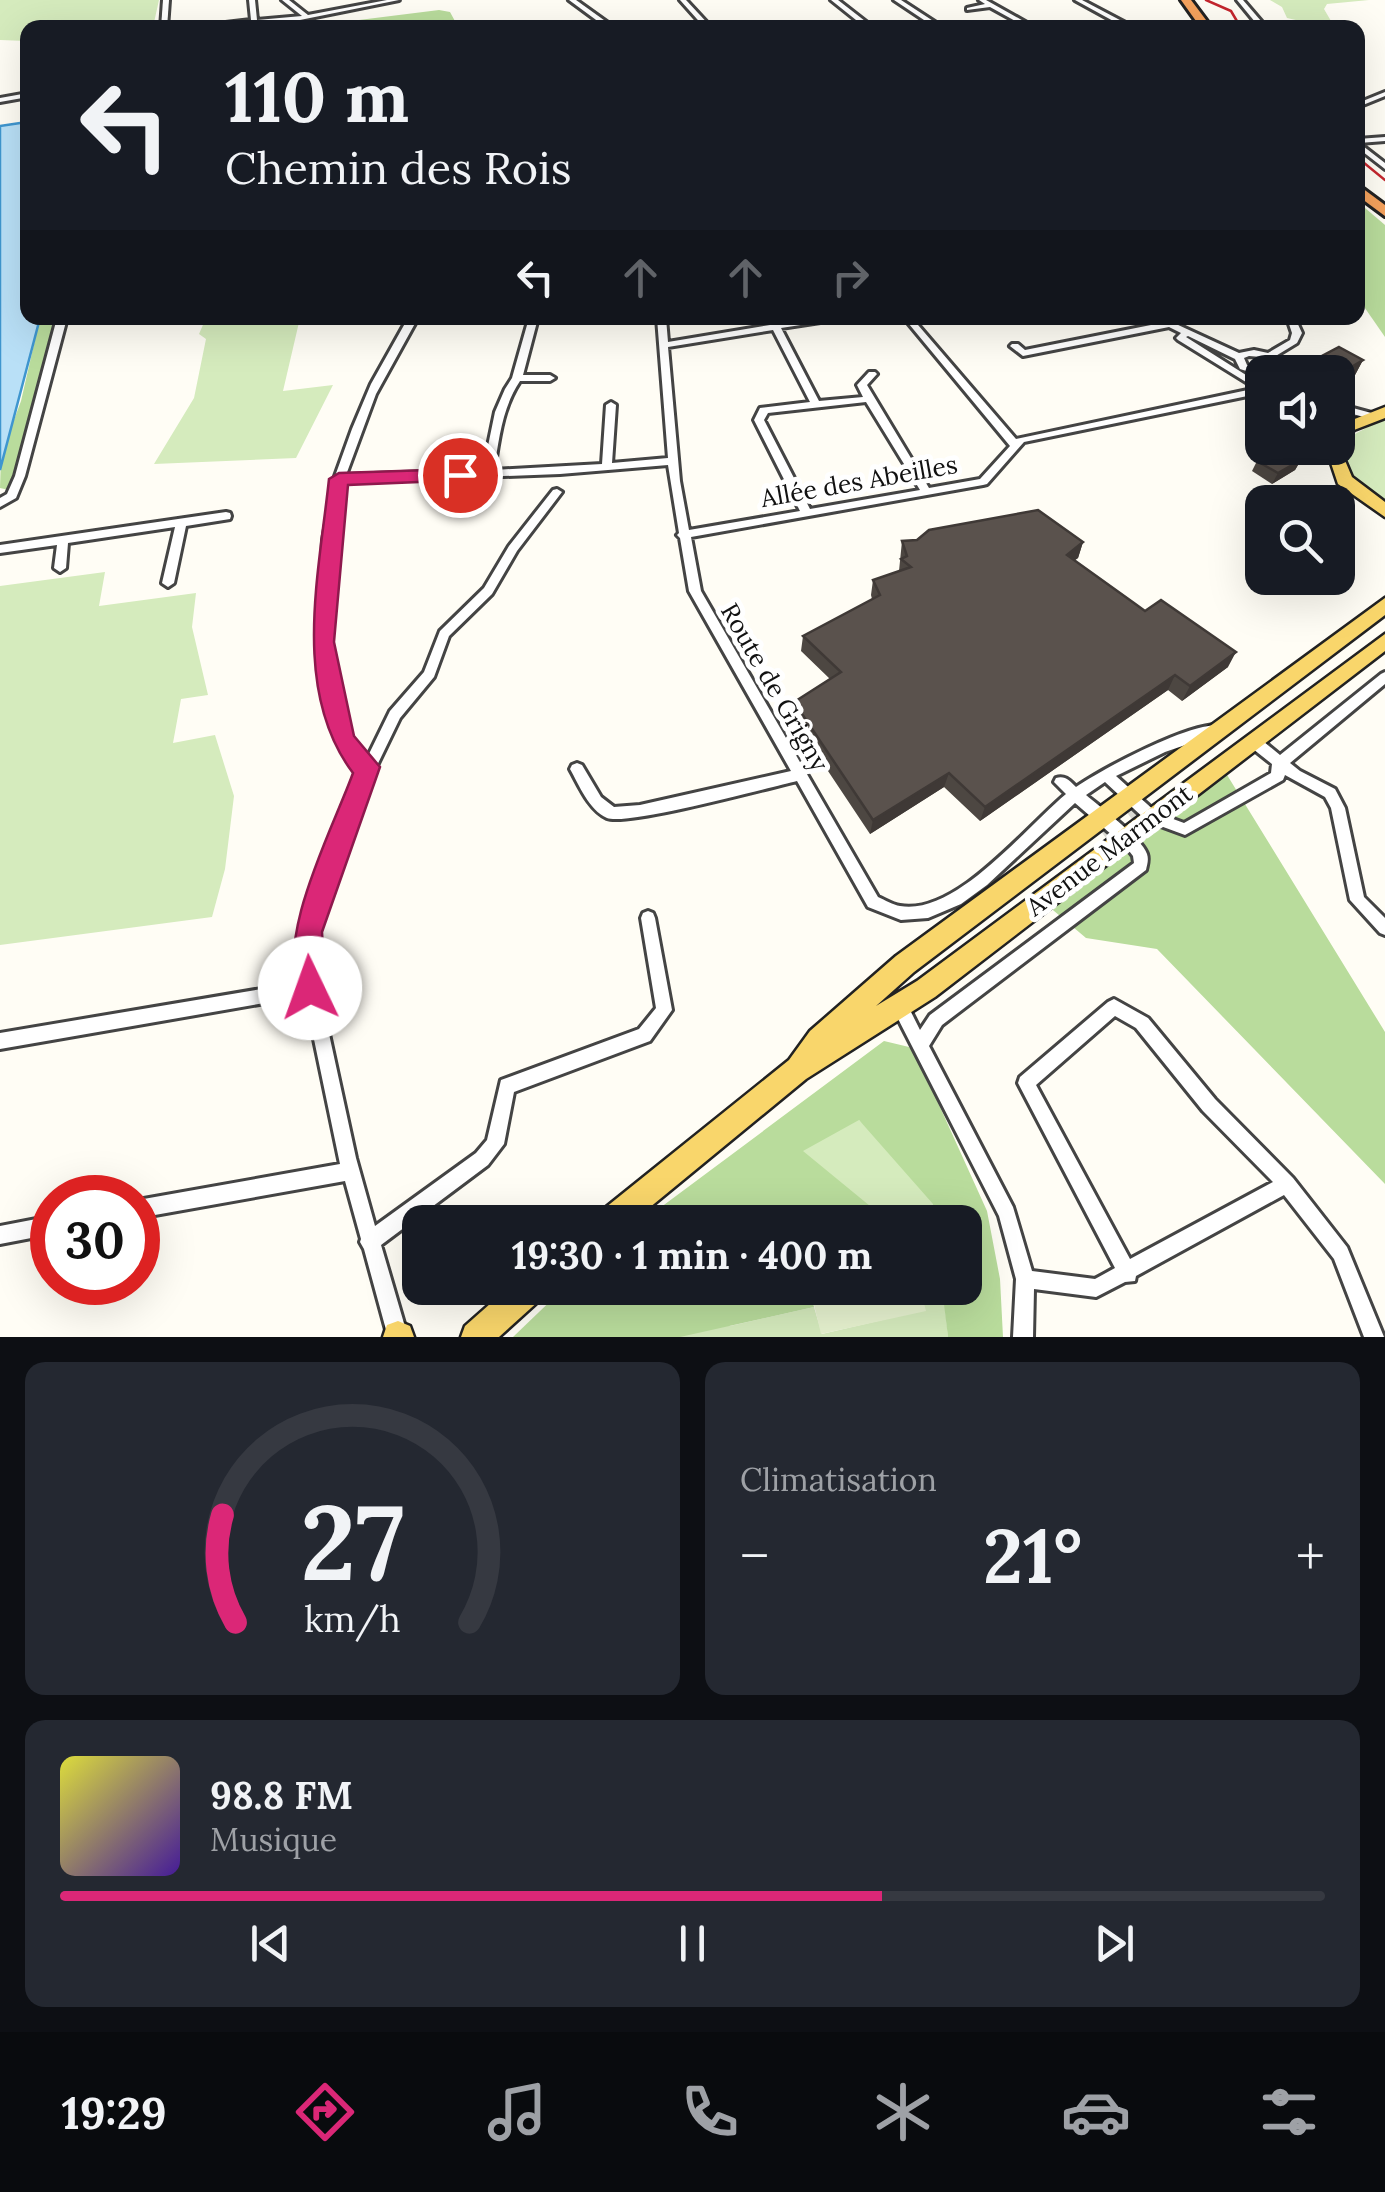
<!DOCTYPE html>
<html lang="fr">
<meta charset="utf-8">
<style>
:root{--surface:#171b24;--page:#242831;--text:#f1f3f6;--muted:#9ea1a6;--line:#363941;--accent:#db2777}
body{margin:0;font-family:Lora,serif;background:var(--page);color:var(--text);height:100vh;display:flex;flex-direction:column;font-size:38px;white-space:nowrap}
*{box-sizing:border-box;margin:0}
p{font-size:32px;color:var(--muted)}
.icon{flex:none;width:55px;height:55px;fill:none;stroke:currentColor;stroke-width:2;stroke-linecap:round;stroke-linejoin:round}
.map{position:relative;height:1337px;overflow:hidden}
.panel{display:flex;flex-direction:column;gap:25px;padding:25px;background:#0d0f14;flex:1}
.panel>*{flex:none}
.top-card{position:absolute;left:20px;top:20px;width:1345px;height:305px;border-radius:20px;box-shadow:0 10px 40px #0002;background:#171b24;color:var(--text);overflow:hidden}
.fabs{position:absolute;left:1245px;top:355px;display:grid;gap:20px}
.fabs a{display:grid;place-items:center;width:110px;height:110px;border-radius:20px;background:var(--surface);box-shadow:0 10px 40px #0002;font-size:50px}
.speed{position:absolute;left:30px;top:1175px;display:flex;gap:20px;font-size:50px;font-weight:700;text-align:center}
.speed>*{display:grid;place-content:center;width:130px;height:130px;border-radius:50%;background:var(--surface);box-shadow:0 10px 40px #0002;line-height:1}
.speed .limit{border:15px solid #d22;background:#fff;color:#111}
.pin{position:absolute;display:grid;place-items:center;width:85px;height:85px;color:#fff;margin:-42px;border:5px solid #fff;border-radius:50%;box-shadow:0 2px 10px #0007}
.me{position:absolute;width:110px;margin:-55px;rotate:357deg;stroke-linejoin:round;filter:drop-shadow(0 0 8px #0008)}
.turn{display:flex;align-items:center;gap:35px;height:210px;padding:0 40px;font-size:45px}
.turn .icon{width:130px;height:130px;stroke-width:2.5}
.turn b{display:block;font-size:70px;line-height:85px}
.lanes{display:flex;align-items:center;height:95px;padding:0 40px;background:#0003;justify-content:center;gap:50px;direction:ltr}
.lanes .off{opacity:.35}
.big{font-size:75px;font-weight:800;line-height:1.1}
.panel .widget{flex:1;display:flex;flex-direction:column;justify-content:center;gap:15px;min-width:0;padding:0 35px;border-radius:20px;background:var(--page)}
.panel .dial{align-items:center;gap:0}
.dial svg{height:260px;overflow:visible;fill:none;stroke:var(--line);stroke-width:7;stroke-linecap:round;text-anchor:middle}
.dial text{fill:var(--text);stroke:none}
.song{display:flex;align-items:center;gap:30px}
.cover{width:120px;height:120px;border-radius:15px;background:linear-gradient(135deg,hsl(60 70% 55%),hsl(260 70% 35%))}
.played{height:10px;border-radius:5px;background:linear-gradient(90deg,var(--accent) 65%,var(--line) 65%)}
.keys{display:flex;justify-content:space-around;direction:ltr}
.heat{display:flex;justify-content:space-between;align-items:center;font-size:55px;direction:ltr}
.panel .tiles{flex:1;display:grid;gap:25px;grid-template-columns:1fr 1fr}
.widget:last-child{grid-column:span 2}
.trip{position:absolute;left:402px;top:1205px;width:580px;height:100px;border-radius:20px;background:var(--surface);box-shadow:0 10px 40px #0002;font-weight:800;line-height:100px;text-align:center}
.tabs{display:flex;height:160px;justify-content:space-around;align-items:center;background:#090b0e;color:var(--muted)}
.tabs .icon{width:70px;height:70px}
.tabs .current{color:var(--accent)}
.tabs b{font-size:45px;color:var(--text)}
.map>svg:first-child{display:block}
</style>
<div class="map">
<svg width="1385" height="1337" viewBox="0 0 1385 1337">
<rect width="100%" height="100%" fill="#fffdf5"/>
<g fill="#d5ebbd">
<polygon points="0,0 159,0 153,27 28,28 27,41 0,40"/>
<polygon points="1270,0 1369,0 1327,4 1324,9 1331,21 1313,24 1287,18 1282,7"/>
<polygon points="206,318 300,318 283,391 333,385 296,458 154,464 194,398 206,339 199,334"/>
<polygon points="1385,418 1385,507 1353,482 1344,451 1353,435"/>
<polygon points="105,572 99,606 196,593 192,627 208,695 181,699 173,743 215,735 234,796 225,869 212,917 0,945 0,586"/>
<polygon points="782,1119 859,1120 933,1185 936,1222 731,1222"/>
<polygon points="683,1288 730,1326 814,1307 822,1334 925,1310 920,1288 943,1288 948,1337 647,1337"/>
</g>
<g fill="#b9dc9c">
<polygon points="439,10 450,12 456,23 478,27 327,24"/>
<polygon points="1358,202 1385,225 1385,337 1358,298"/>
<polygon points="40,318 62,318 16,490 0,503 9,490 0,488 1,455 21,401"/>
<polygon points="1224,770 1385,1032 1385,1184 1157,949 1086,938 1047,905"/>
<polygon points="884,1041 909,1047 916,1054 987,1211 1000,1279 1003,1337 948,1337 942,1288 965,1288 965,1222 935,1222 933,1204 859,1120 803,1151 870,1206 863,1222 641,1222"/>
<polygon points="564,1288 809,1288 814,1307 680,1337 513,1337"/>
</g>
<polygon fill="#e6f2cf" points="810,1288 920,1288 926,1311 821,1334"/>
<polygon fill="#b9e0f7" stroke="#3f96cf" stroke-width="2.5" points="27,122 28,318 40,318 0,470 0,126"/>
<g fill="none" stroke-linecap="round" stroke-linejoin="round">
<polyline stroke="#dbdad3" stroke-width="21" stroke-dasharray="21 11" stroke-linecap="butt" points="1106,838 1155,801"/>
<g stroke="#444" stroke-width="6">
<g id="street">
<polygon points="163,0 169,0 167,28 161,28"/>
<polygon points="249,0 255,0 257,20 302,16 282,0 289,0 308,15 387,0 399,0 300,20 213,28 183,28 251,20"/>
<polygon points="569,0 576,0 615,28 607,28"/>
<polygon points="680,0 686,0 712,28 705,28"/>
<polygon points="831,0 838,0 874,28 866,28"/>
<polygon points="894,0 901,0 944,28 936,28"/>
<polygon points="979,0 986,0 1036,28 1028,28 990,7 967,10 967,8 985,4"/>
<polygon points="1075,0 1082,0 1135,28 1126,28"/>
<polygon points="1237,0 1243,0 1267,28 1260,28"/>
<polygon points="1385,92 1385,96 1358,107 1358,103"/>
<polygon points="28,93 28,97 0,102 0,98"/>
<polygon points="1385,137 1385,141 1359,143 1385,163 1385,169 1358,148 1358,139"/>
<polygon points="57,318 67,318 25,476 16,498 0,507 0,498 7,494 15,476"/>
<path d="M408,318H418L376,394L346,475L483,470L495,412L505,389L512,378L529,318H538L523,375H550L555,378L550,381H520C502,408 499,439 494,470L602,464L606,405L611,402L616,405L612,463L668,458L657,318H666L668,342L770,325L767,318H775L778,323L814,318H831L827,321L781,328L819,401L863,397L857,385L869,372H875L877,374L867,385L929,488L980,479L1010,446L904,318H912L1016,439L1262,387V393L1024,442L987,484L983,485L691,537L701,591L878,897C885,900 893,905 900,906C956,916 1026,827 1066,794L1054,782L1056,778C1065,775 1070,781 1076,787C1104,768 1188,723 1220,725L1222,729L1220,733L1165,752L1116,776L1157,813L1184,823L1271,773L1272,764L1248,745L1246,741L1248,737H1258L1280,755L1381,674L1385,672V684L1290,763L1300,771L1335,789L1345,808L1364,897L1385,918V935L1380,933L1350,900L1331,808L1325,797L1285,775L1283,780L1185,835L1147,821L1105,782L1086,795C1100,807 1142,838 1147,854C1149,860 1147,865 1146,870L942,1025L929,1046L1013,1207L1032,1271L1095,1279L1115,1268L1018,1083L1020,1077L1108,1002L1114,999L1148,1018L1215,1099L1293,1178L1347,1247L1384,1337H1364L1334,1259L1284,1195L1136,1276L1135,1281L1125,1282L1096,1297L1034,1289L1033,1337H1013L1016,1279L999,1216L892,1007L894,1002L900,999L906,1002L920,1030L930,1015L1134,863L1133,856L1126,847L1075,803L987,885L961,904L928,918L901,920L868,907L797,781C767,788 627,826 607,818C589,810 579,785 570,769L572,765L577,763L582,765L601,797L614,807L640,805L791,771L689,591L680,538L677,535L679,533L668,465L560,474L344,482C328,551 325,628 339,697C342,713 345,734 356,748C359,752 363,755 367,758L390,711L424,672L440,631L484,588L509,546L553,490L557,489L562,492L517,551L492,594L449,636L434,677L400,718L368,784L316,932L319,988L356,1158L375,1226L476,1153L487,1140L501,1080L639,1029L656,1008L641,918L643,913L648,911L653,913L655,918L672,1010L650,1041L514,1092L504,1144L488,1165L381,1245L408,1337H388L364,1249L360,1242L361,1239L345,1181L138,1218V1200L340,1164L305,996L0,1049V1033L303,982L300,932L354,784L361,769L343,750L330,719L322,678L319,632L323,540L334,479L352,429L371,384ZM773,330L810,402L760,408L754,420L800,511L689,530L680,481L668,347ZM866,402L920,490L810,509L764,420L768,413ZM1115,1016L1136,1028L1203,1111L1273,1182L1130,1259L1036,1085Z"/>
<path d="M1152,318H1163L1239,353L1254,350L1268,353L1290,340L1292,333L1287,318H1295L1302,333L1297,343L1274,357L1281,366C1276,372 1270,372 1262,372V376L1240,369L1235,359L1188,336L1186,337L1257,382L1259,384L1254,387L1178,340L1176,338L1181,333L1169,327L1023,356L1010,346L1012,344H1018L1025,350L1161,323ZM1249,356L1261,357L1271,365L1263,370L1247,365L1244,358Z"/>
<polygon points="1338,404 1375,414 1376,416 1371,419 1338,410"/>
<polygon points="226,512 230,513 231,516 230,519 186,526 174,583 168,587 162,583 175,527 68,543 66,568 60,572 54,568 57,545 0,553 0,545"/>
<polygon points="52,1216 52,1234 0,1244 0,1226"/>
</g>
</g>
<g stroke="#222" stroke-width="5">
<g id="primary">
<polygon points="1385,407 1385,418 1354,430 1344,443 1338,444 1352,477 1385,502 1385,517 1338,484 1326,448 1338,448 1338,429 1342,424"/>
<polygon points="1385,598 1385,615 914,972 876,1006 917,981 1385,634 1385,651 935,997 806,1079 632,1222 596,1222 600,1212 789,1060 810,1031 896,956"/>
<polygon points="508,1288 545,1288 541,1299 499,1337 461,1337 465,1326"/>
<polygon points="398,1321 410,1326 414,1337 383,1337 387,1325"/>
</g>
</g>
<g stroke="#222" stroke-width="6">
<g id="highway">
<polygon points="1181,0 1191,0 1212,28 1201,28"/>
<polygon points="1358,185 1385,205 1385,216 1358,196"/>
</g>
</g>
<use href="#street" fill="#fff" fill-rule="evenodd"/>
<use href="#primary" fill="#f9d66b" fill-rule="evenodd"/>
<use href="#highway" fill="#f5a25d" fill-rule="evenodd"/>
<g stroke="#c4262e" stroke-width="2.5">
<polyline points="1206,0 1231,11 1241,28"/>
<polyline points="1358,158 1385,180"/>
</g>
</g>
<g fill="#4d4742">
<polygon points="1318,358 1363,360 1355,375 1338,385 1338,372 1311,372"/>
<polygon points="1301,460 1295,470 1272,484 1252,471 1257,461"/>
<polygon points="902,541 1083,542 1078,558 1074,560 1134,603 1228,667 1182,701 1168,690 980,821 944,787 870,834 792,717 794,702 830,679 801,651 803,636 872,599 871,595 873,580 899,571"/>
</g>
<g fill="#3f3936">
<polygon points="1363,360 1355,375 1338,385 1343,372"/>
<polygon points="1301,460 1295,470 1272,484 1278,473"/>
<polygon points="1083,542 1078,558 1062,570 1067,555"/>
<polygon points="1236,652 1228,667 1182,701 1190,686"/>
<polygon points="1175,675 1168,690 980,821 985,807"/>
<polygon points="949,773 944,787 870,834 873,820"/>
</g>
<g fill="#5a524d" stroke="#3f3936" stroke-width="2.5">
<polygon points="1339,347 1363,360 1343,372 1318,358"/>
<polygon points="1280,448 1301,460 1278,473 1257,461"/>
<polygon points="1038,510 1083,542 1067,555 1134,603 1145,611 1161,600 1236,652 1190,686 1175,675 985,807 949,773 873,820 794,702 841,672 803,636 880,595 873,580 911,567 901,559 907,556 902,541 917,540 929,530"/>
</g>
<path fill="#db2777" stroke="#8e194d" stroke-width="2.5" d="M460,469L466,471V480L348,485L334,642L354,736L380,767L322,932L325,988L321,998L310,1001L300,998C274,938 332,831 353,773C291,691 319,574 329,479L339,473Z"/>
<g text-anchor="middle" stroke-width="10" stroke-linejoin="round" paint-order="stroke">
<g font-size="25" fill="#111" stroke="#fff">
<text transform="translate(859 481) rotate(-10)" y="9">Allée des Abeilles</text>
<text transform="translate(775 687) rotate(60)" y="9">Route de Grigny</text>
<text transform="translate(1109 850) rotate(-37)" y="9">Avenue Marmont</text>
</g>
</g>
</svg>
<div class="fabs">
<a><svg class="icon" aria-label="sound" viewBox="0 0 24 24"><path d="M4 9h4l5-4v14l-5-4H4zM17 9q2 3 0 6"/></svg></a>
<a><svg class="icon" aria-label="search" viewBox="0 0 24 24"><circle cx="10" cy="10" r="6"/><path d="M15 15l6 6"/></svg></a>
</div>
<div class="speed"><div class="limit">30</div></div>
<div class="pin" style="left:460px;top:475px;background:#d93025"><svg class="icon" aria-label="arrive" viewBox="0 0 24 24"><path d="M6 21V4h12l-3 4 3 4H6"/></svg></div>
<svg class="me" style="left:310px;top:988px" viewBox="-20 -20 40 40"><circle r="19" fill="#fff"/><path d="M0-13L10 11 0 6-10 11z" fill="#db2777"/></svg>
<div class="trip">19:30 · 1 min · 400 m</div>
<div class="top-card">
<div class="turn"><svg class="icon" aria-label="left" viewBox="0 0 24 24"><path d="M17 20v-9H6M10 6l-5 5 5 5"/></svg><div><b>110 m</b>Chemin des Rois</div></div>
<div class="lanes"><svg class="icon" aria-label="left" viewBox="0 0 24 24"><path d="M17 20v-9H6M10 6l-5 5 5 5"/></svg><svg class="icon off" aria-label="ahead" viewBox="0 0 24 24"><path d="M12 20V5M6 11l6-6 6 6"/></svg><svg class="icon off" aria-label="ahead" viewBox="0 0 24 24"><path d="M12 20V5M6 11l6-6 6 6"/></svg><svg class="icon off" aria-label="right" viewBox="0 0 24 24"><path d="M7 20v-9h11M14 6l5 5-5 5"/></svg></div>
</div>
</div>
<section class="panel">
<div class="tiles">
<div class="widget dial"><svg viewBox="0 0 100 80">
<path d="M14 69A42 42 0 1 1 86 69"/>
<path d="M14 69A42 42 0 0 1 10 36" stroke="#db2777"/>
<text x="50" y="56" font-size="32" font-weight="700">27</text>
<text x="50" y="72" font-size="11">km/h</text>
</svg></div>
<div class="widget"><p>Climatisation</p>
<div class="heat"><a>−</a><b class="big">21°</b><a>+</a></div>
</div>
<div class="widget">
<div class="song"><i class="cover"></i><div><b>98.8 FM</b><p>Musique</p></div></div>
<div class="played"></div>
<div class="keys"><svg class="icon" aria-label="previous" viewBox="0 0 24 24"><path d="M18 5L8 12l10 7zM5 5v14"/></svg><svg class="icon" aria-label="pause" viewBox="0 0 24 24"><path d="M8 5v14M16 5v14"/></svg><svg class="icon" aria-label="next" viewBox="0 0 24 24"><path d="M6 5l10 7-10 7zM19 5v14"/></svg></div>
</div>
</div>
</section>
<nav class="tabs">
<b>19:29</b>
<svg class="icon current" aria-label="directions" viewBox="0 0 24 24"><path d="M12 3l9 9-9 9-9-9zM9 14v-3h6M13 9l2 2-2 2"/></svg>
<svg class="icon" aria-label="music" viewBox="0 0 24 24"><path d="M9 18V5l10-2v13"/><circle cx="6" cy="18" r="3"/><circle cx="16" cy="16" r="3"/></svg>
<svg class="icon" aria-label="phone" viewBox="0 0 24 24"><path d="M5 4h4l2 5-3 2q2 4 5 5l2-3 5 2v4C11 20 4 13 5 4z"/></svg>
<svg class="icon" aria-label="climate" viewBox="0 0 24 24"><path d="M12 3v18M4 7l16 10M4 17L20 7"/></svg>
<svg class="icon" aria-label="car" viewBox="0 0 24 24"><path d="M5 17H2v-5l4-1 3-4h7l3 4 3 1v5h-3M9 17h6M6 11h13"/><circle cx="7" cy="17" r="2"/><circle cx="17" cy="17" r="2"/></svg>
<svg class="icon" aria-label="filters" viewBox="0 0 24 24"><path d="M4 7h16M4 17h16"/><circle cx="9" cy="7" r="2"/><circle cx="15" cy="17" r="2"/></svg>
</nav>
